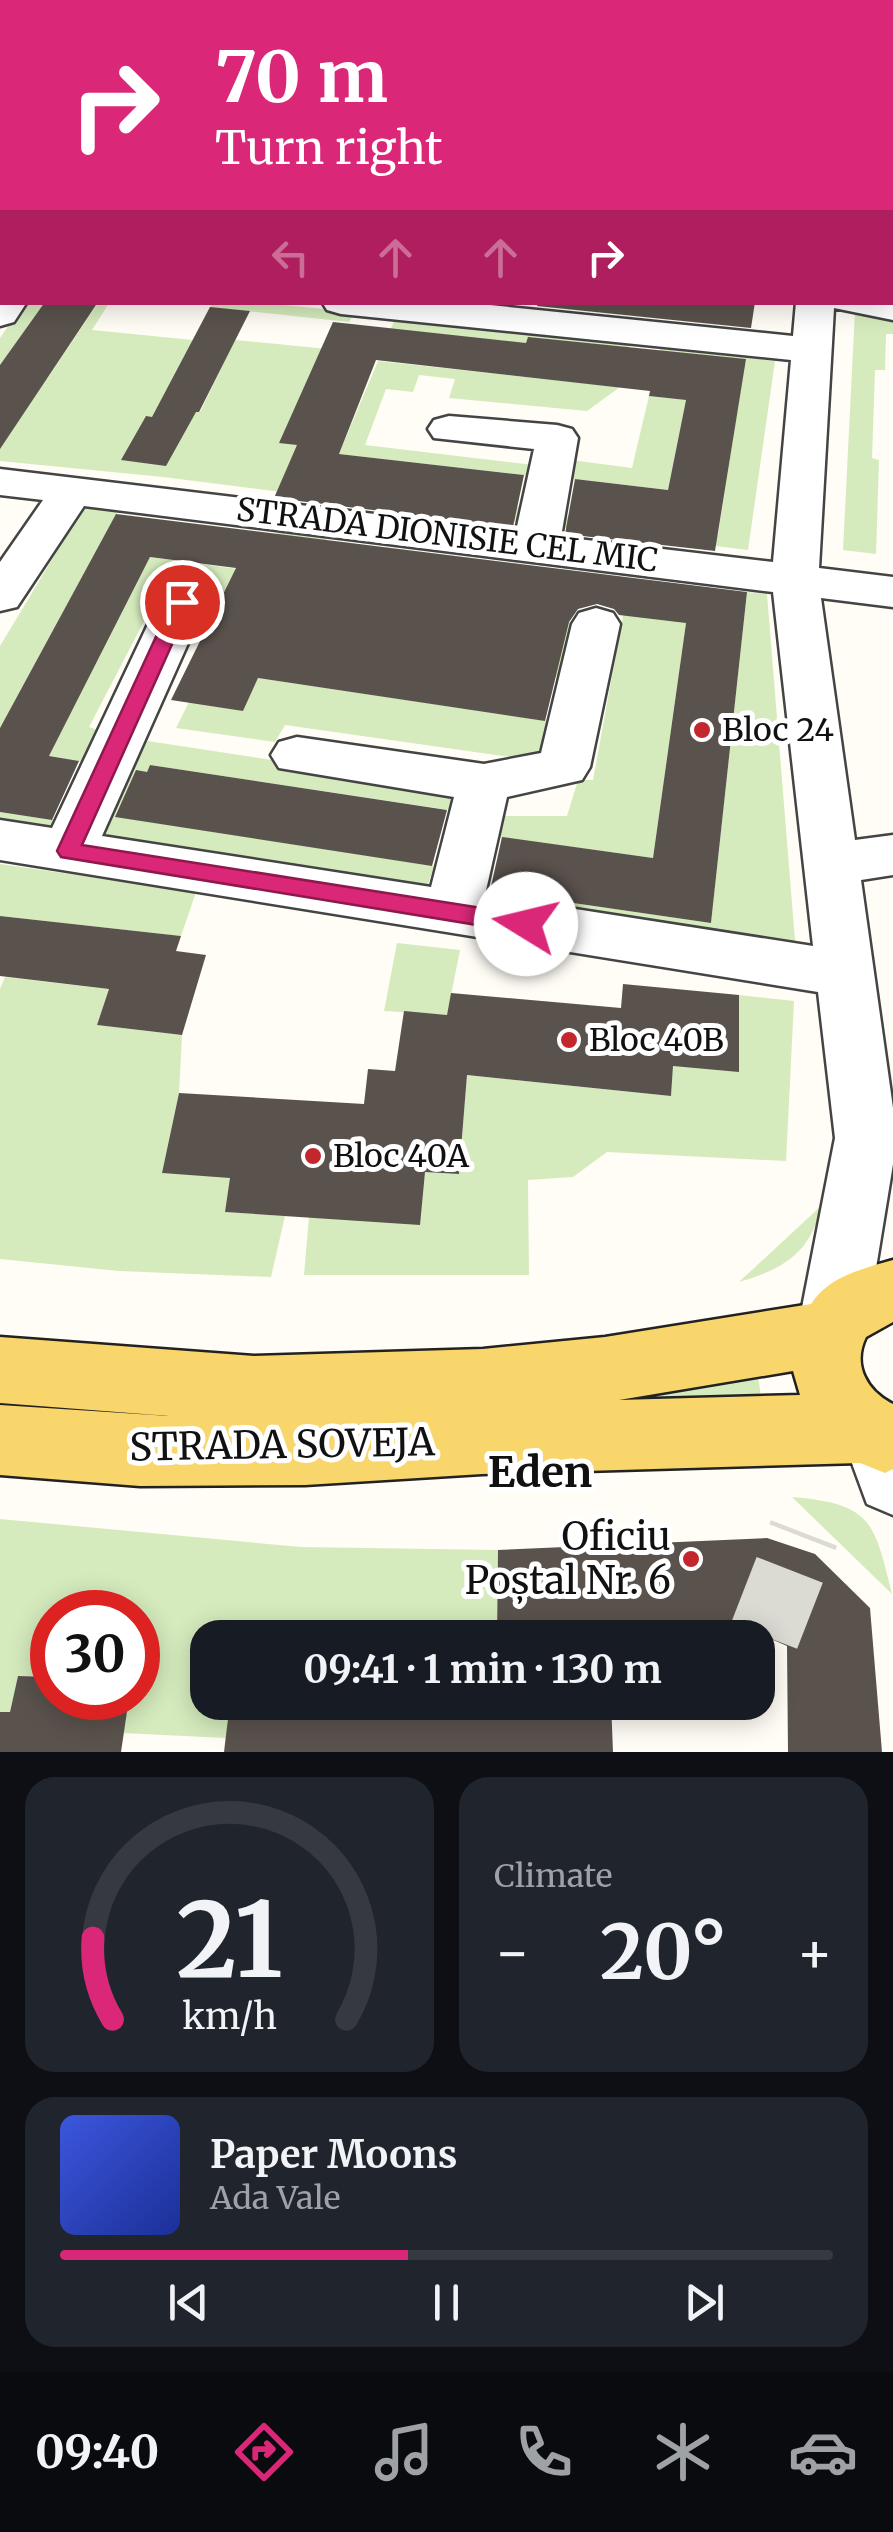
<!DOCTYPE html>
<meta charset="utf-8">
<style>
:root{--surface:#171b24;--page:#20242c;--text:#f1f3f6;--muted:#9ea1a6;--line:#363941;--accent:#db2777}
body{margin:0;font-family:Merriweather,serif;background:var(--page);color:var(--text);height:100vh;display:flex;flex-direction:column;font-size:38px;white-space:nowrap}
*{box-sizing:border-box;margin:0}
p{font-size:32px;color:var(--muted)}
.icon{flex:none;width:55px;height:55px;fill:none;stroke:currentColor;stroke-width:2;stroke-linecap:round;stroke-linejoin:round}
.map{position:relative;height:1752px;overflow:hidden}
.side{display:flex;flex-direction:column;gap:25px;padding:25px;background:#0d0f14;flex:1}
.side>*{flex:none}
.banner{position:absolute;left:0px;top:0px;width:895px;height:305px;box-shadow:0 5px 25px #0003;background:#db2777;color:#fff;overflow:hidden}
.speed{position:absolute;left:30px;top:1590px;display:flex;gap:20px;font-size:50px;font-weight:700;text-align:center}
.speed>*{display:grid;place-content:center;width:130px;height:130px;border-radius:50%;background:var(--surface);box-shadow:0 5px 25px #0003;line-height:1}
.speed .limit{border:15px solid #d22;background:#fff;color:#111}
.pin{position:absolute;display:grid;place-items:center;width:85px;height:85px;color:#fff;margin:-42px;border:5px solid #fff;border-radius:50%;box-shadow:0 2px 10px #0007}
.me{position:absolute;width:110px;margin:-55px;rotate:279deg;stroke-linejoin:round;filter:drop-shadow(0 0 8px #0008)}
.turn{display:flex;align-items:center;gap:35px;height:210px;padding:0 50px;font-size:45px}
.turn .icon{width:130px;height:130px;stroke-width:2.5}
.turn b{display:block;font-size:70px;line-height:85px}
.lanes{display:flex;align-items:center;height:95px;padding:0 50px;background:#0003;justify-content:center;gap:50px;direction:ltr}
.lanes .off{opacity:.35}
.big{font-size:75px;font-weight:700;line-height:1.1}
.side .tile{flex:1;display:flex;flex-direction:column;justify-content:center;gap:15px;min-width:0;padding:0 35px;border-radius:30px;background:var(--page)}
.side .dial{align-items:center;gap:0}
.dial svg{height:260px;overflow:visible;fill:none;stroke:var(--line);stroke-width:7;stroke-linecap:round;text-anchor:middle}
.dial text{fill:var(--text);stroke:none}
.song{display:flex;align-items:center;gap:30px}
.cover{width:120px;height:120px;border-radius:15px;background:linear-gradient(135deg,hsl(230 70% 55%),hsl(230 70% 35%))}
.played{height:10px;border-radius:5px;background:linear-gradient(90deg,var(--accent) 45%,var(--line) 45%)}
.keys{display:flex;justify-content:space-around;direction:ltr}
.heat{display:flex;justify-content:space-between;align-items:center;font-size:55px;direction:ltr}
.side .tiles{flex:1;display:grid;gap:25px;grid-template-columns:1fr 1fr}
.tile:last-child{grid-column:span 2}
.trip{position:absolute;left:190px;top:1620px;width:585px;height:100px;border-radius:30px;background:var(--surface);box-shadow:0 5px 25px #0003;font-weight:700;line-height:100px;text-align:center}
.menu{display:flex;height:160px;justify-content:space-around;align-items:center;background:#090b0e;color:var(--muted)}
.menu .icon{width:70px;height:70px}
.menu .selected{color:var(--accent)}
.menu b{font-size:45px;color:var(--text)}
.map>svg:first-child{display:block}
</style>
<div class="map">
<svg width="893" height="1752" viewBox="0 0 893 1752">
<rect width="100%" height="100%" fill="#fffdf5"/>
<g fill="#d5ebbd">
<polygon points="253,302 355,312 349,322 210,307 214,303"/>
<polygon points="24,303 45,303 0,365 0,338"/>
<polygon points="98,303 109,303 92,330 193,340 159,407 200,412 235,340 338,350 283,479 523,507 518,522 163,477 0,461 0,373 47,379"/>
<polygon points="855,310 893,313 893,334 886,334 885,370 875,370 872,458 879,460 876,554 843,550"/>
<polygon points="395,318 630,344 627,354 391,329"/>
<polygon points="660,349 775,361 748,550 553,526 556,515 718,535 744,368 658,358"/>
<polygon points="378,361 620,387 587,411 449,398 455,379 419,375 413,392 386,389 365,445 534,465 532,476 339,454"/>
<polygon points="649,396 686,400 668,490 567,478 571,460 632,468"/>
<polygon points="83,508 119,509 0,728 0,646"/>
<polygon points="279,529 327,538 308,581 582,624 552,754 517,758 285,725 275,742 176,728 189,702 243,711 258,678 547,721 557,677 277,637 282,623 153,604 89,727 110,734 61,833 0,823 0,812 54,820 82,762 49,756 150,557 260,572"/>
<polygon points="630,578 686,623 653,858 498,837 485,890 711,923 747,592 767,594 796,953 466,908 496,816 567,816 578,780 593,780"/>
<polygon points="141,740 455,788 449,810 150,765 126,818 434,866 425,893 84,844"/>
<polygon points="0,864 196,892 181,936 0,916"/>
<polygon points="397,943 460,950 447,1015 384,1011"/>
<polygon points="5,977 109,989 97,1025 182,1035 179,1093 162,1173 231,1177 225,1212 285,1216 271,1277 119,1271 0,1259 0,989"/>
<polygon points="739,995 794,1001 786,1161 607,1152 573,1177 528,1180 529,1275 304,1275 309,1217 425,1172 459,1173 467,1075 671,1096 673,1065 739,1071"/>
<path d="M821,1206C811,1253 783,1269 739,1282Z"/>
<polygon points="758,1376 762,1404 616,1400"/>
<path d="M792,1497C872,1504 874,1521 892,1594Z"/>
<polygon points="0,1519 301,1547 498,1550 497,1636 513,1637 208,1638 208,1702 230,1703 226,1738 123,1733 129,1698 138,1698 138,1612 52,1612 52,1677 18,1676 10,1712 0,1712"/>
</g>
<g fill="#5a524d">
<polygon points="45,302 98,302 0,449 0,365"/>
<polygon points="538,302 755,302 751,328 537,306"/>
<polygon points="210,307 250,311 199,412 196,412 166,466 121,460 146,416 152,417"/>
<polygon points="333,322 526,343 528,337 746,359 715,551 565,534 575,479 668,490 686,400 649,396 650,391 376,360 339,454 524,475 513,527 274,498 297,445 279,443"/>
<polygon points="116,514 747,592 711,923 490,891 502,837 653,858 686,623 619,615 614,609 597,604 578,609 569,622 545,721 258,678 243,711 171,700 236,568 150,557 49,756 79,761 52,820 0,812 0,728"/>
<polygon points="150,765 447,810 432,866 115,817 136,770 147,772"/>
<polygon points="0,916 181,936 176,951 206,955 182,1035 97,1025 109,989 0,976"/>
<polygon points="623,984 739,995 739,1072 673,1066 671,1096 467,1075 459,1174 425,1172 420,1225 225,1212 230,1178 162,1173 179,1093 364,1104 368,1069 395,1071 404,1011 447,1015 451,993 621,1008"/>
<polygon points="767,1538 815,1554 870,1608 882,1752 788,1752 787,1646 735,1623 728,1638 497,1636 498,1550"/>
<polygon points="18,1676 52,1677 52,1698 129,1698 121,1752 0,1752 0,1712 10,1712"/>
<polygon points="230,1702 611,1702 613,1752 224,1752"/>
</g>
<g fill="none" stroke-linecap="round" stroke-linejoin="round">
<polyline stroke="#dbdad3" stroke-width="71" stroke-dasharray="71 35" stroke-linecap="butt" points="764,1636 804,1533"/>
<g stroke="#444" stroke-width="5">
<g id="minor">
<polygon points="0,292 2,302 27,302 14,322 0,326"/>
<polygon points="893,296 893,320 834,308 819,568 893,577 893,607 821,598 855,840 893,835 893,875 861,880 893,1108 893,1164 867,1323 857,1345 833,1355 809,1345 799,1323 835,1138 818,992 0,860 0,820 52,828 158,603 165,592 182,588 199,592 206,603 102,836 431,887 454,797 279,768 271,755 279,742 297,737 484,764 541,753 572,624 579,613 596,608 613,613 620,624 590,767 582,780 507,797 485,895 813,946 773,592 84,506 17,607 0,611 0,562 43,500 0,495 0,469 516,531 534,449 434,438 428,429 434,420 449,416 557,425 572,429 578,438 561,537 773,562 791,360 341,314 327,310 322,302 460,302 793,336 796,302 892,302"/>
<polygon points="878,1401 893,1407 893,1515 867,1504 842,1436 853,1412"/>
</g>
</g>
<g stroke="#222" stroke-width="5">
<path id="major" d="M893,1260V1322L866,1337C852,1365 867,1391 893,1404V1469L885,1473L860,1463L482,1474L305,1485L140,1486L0,1475V1405L169,1416L0,1403V1337L254,1356L483,1349L605,1337L811,1304C829,1276 862,1269 893,1260ZM793,1371L800,1395L619,1400Z"/>
</g>
<use href="#minor" fill="#fff" fill-rule="evenodd"/>
<use href="#major" fill="#f9d66b" fill-rule="evenodd"/>
</g>
<polygon fill="#db2777" stroke="#8e194d" stroke-width="2.5" points="182,596 191,602 82,845 526,915 537,924 534,930 526,933 61,857 57,851 172,602"/>
<g fill="#c4262e" stroke="#fff" stroke-width="4">
<circle cx="702" cy="730" r="10"/>
<circle cx="569" cy="1040" r="10"/>
<circle cx="313" cy="1156" r="10"/>
<circle cx="691" cy="1559" r="10"/>
</g>
<g text-anchor="middle" stroke-width="10" stroke-linejoin="round" paint-order="stroke">
<g font-size="32" fill="#111" stroke="#fff">
<text transform="translate(447 535) rotate(7)" y="11">STRADA DIONISIE CEL MIC</text>
</g>
<g font-size="32" fill="#111" stroke="#fff" text-anchor="start">
<text x="722" y="741">Bloc 24</text>
<text x="589" y="1051">Bloc 40B</text>
<text x="333" y="1167">Bloc 40A</text>
</g>
<g font-size="38" fill="#111" stroke="#fff">
<text transform="translate(282 1445) rotate(-1)" y="13">STRADA SOVEJA</text>
</g>
<g font-size="38" fill="#111" stroke="#fff" text-anchor="end">
<text x="671" y="1550">Oficiu<tspan x="671" dy="44">Poștal Nr. 6</tspan></text>
</g>
<g font-size="42" font-weight="bold" fill="#111" stroke="#fff">
<text x="540" y="1487">Eden</text>
</g>
</g>
</svg>
<div class="speed"><div class="limit">30</div></div>
<div class="pin" style="left:182px;top:602px;background:#d93025"><svg class="icon" aria-label="arrive" viewBox="0 0 24 24"><path d="M6 21V4h12l-3 4 3 4H6"/></svg></div>
<svg class="me" style="left:526px;top:924px" viewBox="-20 -20 40 40"><circle r="19" fill="#fff"/><path d="M0-13L10 11 0 6-10 11z" fill="#db2777"/></svg>
<div class="trip">09:41 · 1 min · 130 m</div>
<div class="banner">
<div class="turn"><svg class="icon" aria-label="right" viewBox="0 0 24 24"><path d="M7 20v-9h11M14 6l5 5-5 5"/></svg><div><b>70 m</b>Turn right</div></div>
<div class="lanes"><svg class="icon off" aria-label="left" viewBox="0 0 24 24"><path d="M17 20v-9H6M10 6l-5 5 5 5"/></svg><svg class="icon off" aria-label="ahead" viewBox="0 0 24 24"><path d="M12 20V5M6 11l6-6 6 6"/></svg><svg class="icon off" aria-label="ahead" viewBox="0 0 24 24"><path d="M12 20V5M6 11l6-6 6 6"/></svg><svg class="icon" aria-label="right" viewBox="0 0 24 24"><path d="M7 20v-9h11M14 6l5 5-5 5"/></svg></div>
</div>
</div>
<section class="side">
<div class="tiles">
<div class="tile dial"><svg viewBox="0 0 100 80">
<path d="M14 69A42 42 0 1 1 86 69"/>
<path d="M14 69A42 42 0 0 1 8 44" stroke="#db2777"/>
<text x="50" y="56" font-size="32" font-weight="700">21</text>
<text x="50" y="72" font-size="11">km/h</text>
</svg></div>
<div class="tile"><p>Climate</p>
<div class="heat"><a>−</a><b class="big">20°</b><a>+</a></div>
</div>
<div class="tile">
<div class="song"><i class="cover"></i><div><b>Paper Moons</b><p>Ada Vale</p></div></div>
<div class="played"></div>
<div class="keys"><svg class="icon" aria-label="previous" viewBox="0 0 24 24"><path d="M18 5L8 12l10 7zM5 5v14"/></svg><svg class="icon" aria-label="pause" viewBox="0 0 24 24"><path d="M8 5v14M16 5v14"/></svg><svg class="icon" aria-label="next" viewBox="0 0 24 24"><path d="M6 5l10 7-10 7zM19 5v14"/></svg></div>
</div>
</div>
</section>
<nav class="menu">
<b>09:40</b>
<svg class="icon selected" aria-label="directions" viewBox="0 0 24 24"><path d="M12 3l9 9-9 9-9-9zM9 14v-3h6M13 9l2 2-2 2"/></svg>
<svg class="icon" aria-label="music" viewBox="0 0 24 24"><path d="M9 18V5l10-2v13"/><circle cx="6" cy="18" r="3"/><circle cx="16" cy="16" r="3"/></svg>
<svg class="icon" aria-label="phone" viewBox="0 0 24 24"><path d="M5 4h4l2 5-3 2q2 4 5 5l2-3 5 2v4C11 20 4 13 5 4z"/></svg>
<svg class="icon" aria-label="climate" viewBox="0 0 24 24"><path d="M12 3v18M4 7l16 10M4 17L20 7"/></svg>
<svg class="icon" aria-label="car" viewBox="0 0 24 24"><path d="M5 17H2v-5l4-1 3-4h7l3 4 3 1v5h-3M9 17h6M6 11h13"/><circle cx="7" cy="17" r="2"/><circle cx="17" cy="17" r="2"/></svg>
</nav>
